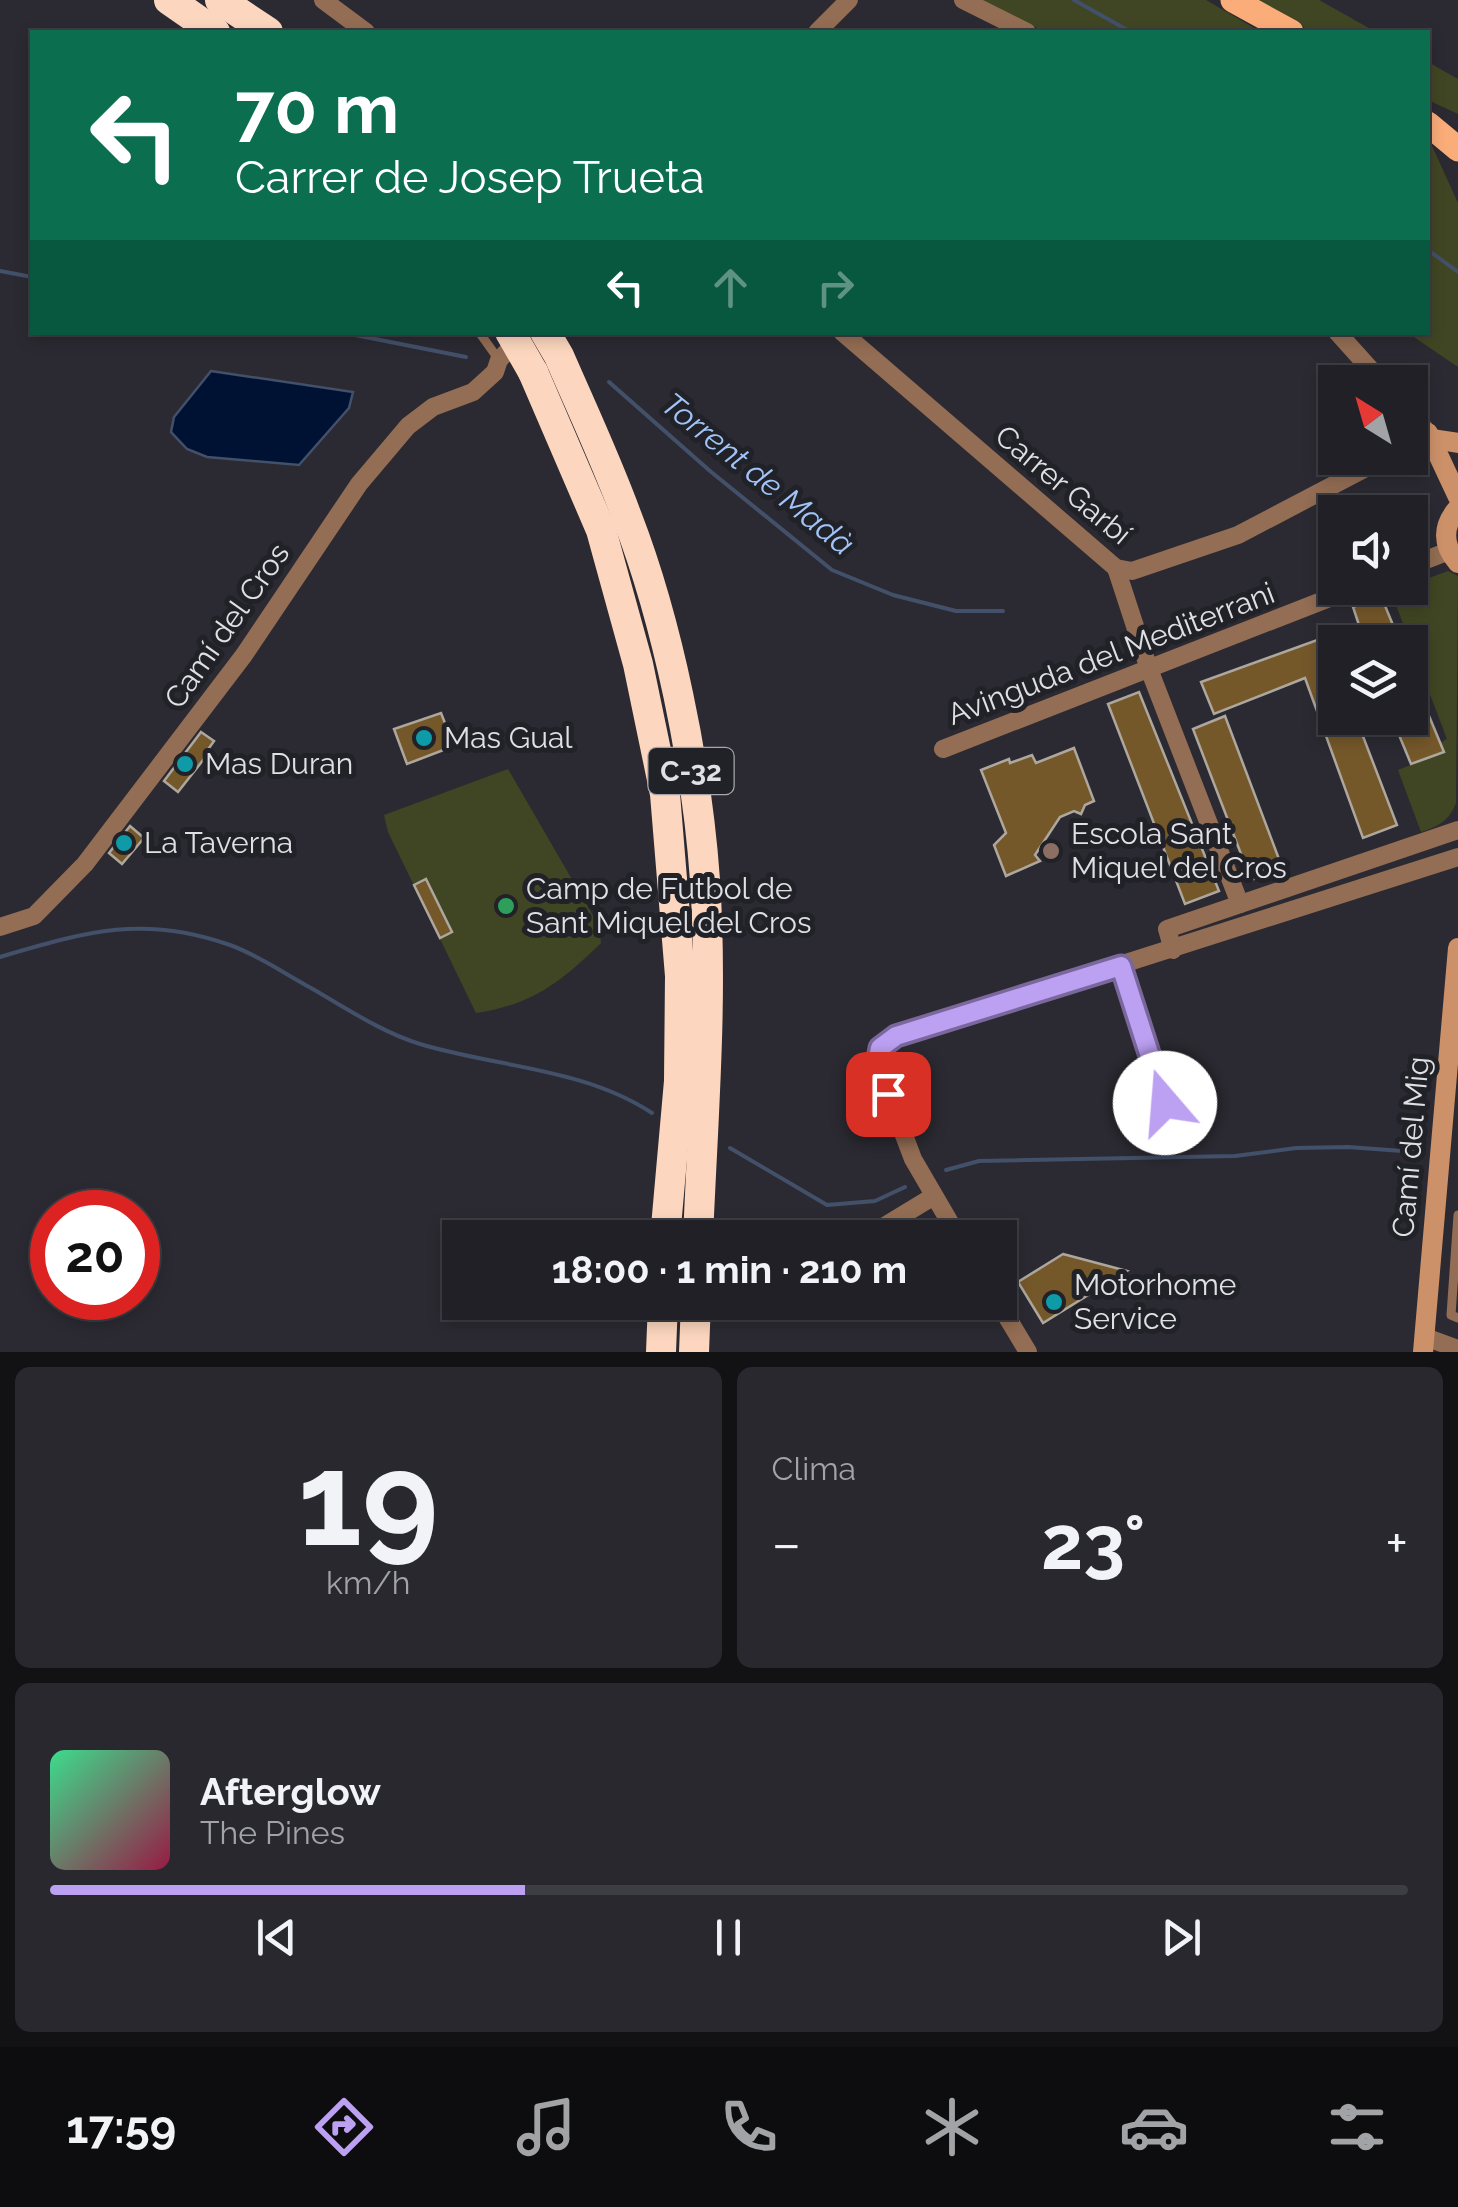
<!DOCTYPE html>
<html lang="es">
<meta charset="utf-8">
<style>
:root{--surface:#202026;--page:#28282e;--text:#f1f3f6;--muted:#a2a3a7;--line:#3d3e43;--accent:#bca0f2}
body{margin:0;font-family:Raleway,sans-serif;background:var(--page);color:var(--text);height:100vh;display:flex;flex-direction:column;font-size:38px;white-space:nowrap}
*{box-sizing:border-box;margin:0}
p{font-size:32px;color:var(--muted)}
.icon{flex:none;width:55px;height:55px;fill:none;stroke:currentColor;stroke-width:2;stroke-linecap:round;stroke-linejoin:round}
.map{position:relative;height:1352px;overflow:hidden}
.sheet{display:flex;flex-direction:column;gap:15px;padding:15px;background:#121215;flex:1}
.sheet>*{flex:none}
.banner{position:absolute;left:30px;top:30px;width:1400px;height:305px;border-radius:0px;box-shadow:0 5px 15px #0003,0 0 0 2px var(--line);background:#0b6e4f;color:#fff;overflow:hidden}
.needle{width:65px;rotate:323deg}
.controls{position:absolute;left:1318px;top:365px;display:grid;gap:20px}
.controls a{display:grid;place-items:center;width:110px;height:110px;border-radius:0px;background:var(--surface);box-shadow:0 5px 15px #0003,0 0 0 2px var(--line);font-size:50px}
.speed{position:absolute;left:30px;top:1190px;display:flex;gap:20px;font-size:50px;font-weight:700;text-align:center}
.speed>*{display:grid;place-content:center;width:130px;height:130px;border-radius:50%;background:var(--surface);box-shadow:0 5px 15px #0003,0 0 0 2px var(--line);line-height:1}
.speed .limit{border:15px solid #d22;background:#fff;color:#111}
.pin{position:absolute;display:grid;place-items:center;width:85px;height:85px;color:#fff;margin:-42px;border-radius:20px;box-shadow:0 5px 15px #0006}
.me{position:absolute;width:110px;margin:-55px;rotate:342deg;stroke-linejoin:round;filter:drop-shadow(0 0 8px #0008)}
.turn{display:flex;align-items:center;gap:35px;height:210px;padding:0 40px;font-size:45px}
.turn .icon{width:130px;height:130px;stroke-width:2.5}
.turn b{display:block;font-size:70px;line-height:85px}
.lanes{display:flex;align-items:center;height:95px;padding:0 40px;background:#0003;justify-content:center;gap:50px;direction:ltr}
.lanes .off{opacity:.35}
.big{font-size:75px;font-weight:700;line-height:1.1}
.sheet .tile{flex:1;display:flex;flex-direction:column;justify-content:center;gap:15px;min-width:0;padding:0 35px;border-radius:15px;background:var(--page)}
.sheet .dial{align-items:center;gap:0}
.dial b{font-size:130px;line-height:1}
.song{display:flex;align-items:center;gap:30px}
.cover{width:120px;height:120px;border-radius:15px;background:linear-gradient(135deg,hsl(150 70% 55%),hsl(340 70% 35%))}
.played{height:10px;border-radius:5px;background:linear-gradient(90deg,var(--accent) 35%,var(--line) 35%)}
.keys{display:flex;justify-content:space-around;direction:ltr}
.heat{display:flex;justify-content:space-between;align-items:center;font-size:55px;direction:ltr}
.sheet .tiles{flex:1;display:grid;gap:15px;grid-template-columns:1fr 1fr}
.tile:last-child{grid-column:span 2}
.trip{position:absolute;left:442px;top:1220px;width:575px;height:100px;border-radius:0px;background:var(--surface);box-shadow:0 5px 15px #0003,0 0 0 2px var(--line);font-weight:700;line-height:100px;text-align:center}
.tabs{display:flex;height:160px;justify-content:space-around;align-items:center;background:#0d0d0f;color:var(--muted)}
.tabs .icon{width:70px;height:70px}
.tabs .current{color:var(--accent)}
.tabs b{font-size:45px;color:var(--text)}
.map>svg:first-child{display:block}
</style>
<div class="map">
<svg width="1458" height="1352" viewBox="0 0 1458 1352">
<rect width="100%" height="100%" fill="#2b2a32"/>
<g fill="#404623">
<polygon points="983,0 1206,0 1261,32 1045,32"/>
<polygon points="1256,0 1319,0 1376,32 1312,32"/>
<polygon points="1428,62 1458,79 1458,114 1428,100"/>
<polygon points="1428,137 1458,203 1458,367 1408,333 1428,332"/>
<path d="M1448,571L1458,576L1456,803C1449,821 1439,826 1421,832L1398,770L1443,752L1440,743L1447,739L1391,592Z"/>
<path d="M508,769L599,926L601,943C561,982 532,1005 476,1013L388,832L384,815Z"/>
</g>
<polygon fill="#001234" stroke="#435069" stroke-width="2.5" points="211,371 353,392 349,408 299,465 207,457 187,449 171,432 174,417"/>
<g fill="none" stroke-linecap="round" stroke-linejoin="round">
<g stroke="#435069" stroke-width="4">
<polyline points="1074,0 1131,32"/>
<polyline points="1428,250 1458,272"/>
<polyline points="0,271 32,277"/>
<polyline points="340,332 466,357"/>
<polyline points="609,382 710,471 832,570 893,595 956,611 1003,611"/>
<path d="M0,957C85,932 143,914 230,945C258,955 285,974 311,988C346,1008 381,1032 420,1044C496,1067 584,1068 652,1113"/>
<polyline points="730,1148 827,1205 875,1201 905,1187"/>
<polyline points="946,1170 979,1161 1235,1156 1296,1148 1348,1147 1416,1152"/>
</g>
</g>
<g fill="#75582a" stroke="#ada79e" stroke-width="2.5">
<polygon points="1381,596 1400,642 1335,642 1335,718 1356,718 1397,825 1363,838 1305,678 1214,714 1201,682 1359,625 1353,607"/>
<polygon points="1410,670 1444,752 1411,764 1392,718 1410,718"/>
<polygon points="1139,692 1219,891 1185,904 1108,704"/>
<polygon points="441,713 454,746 407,764 394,729"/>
<polygon points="1225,716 1282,867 1251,880 1193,729"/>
<polygon points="201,732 214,741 209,748 211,750 178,792 164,781"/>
<polygon points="1074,748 1094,801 1085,805 1081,814 1074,811 1060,817 1035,855 1040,861 1006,876 994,845 1006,833 981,770 1009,759 1010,763 1032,755 1036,763"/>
<polygon points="130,826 144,838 122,864 109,853"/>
<polygon points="426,879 452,932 440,938 414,885"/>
<polygon points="1063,1254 1127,1271 1043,1323 1018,1282"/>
</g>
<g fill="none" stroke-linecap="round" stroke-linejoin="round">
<g stroke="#936d54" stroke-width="9">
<polyline points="479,332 499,360"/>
<polyline points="1121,966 1176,1137"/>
<polyline points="1458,1215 1451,1315 1458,1318"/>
</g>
<g stroke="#936d54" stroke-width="18">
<polyline points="323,0 366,32"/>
<polyline points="963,0 1027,32"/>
<polyline points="817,32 849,0"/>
<polyline points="842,332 1116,568 1132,571 1238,535 1385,458"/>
<polyline points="1337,332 1382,382"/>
<polyline points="1410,411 1428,433 1410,443"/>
<polyline points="1410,566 1449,551"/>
<polyline points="1116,568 1149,669 1240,904"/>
<polyline points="943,749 1355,588"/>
<polyline points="0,927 34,916 85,864 244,655 359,484 408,426 433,407 473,392 495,372 499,360 522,336"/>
<polyline points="1173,950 1167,929 1458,830"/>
<polyline points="865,1238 934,1196"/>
<polyline points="959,1238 913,1159 877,1064 880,1047 897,1036 1458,857"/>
<polyline points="998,1302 1028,1352"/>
<polyline points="1425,1337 1458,1349"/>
</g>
<g stroke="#cd9169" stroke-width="20">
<polyline points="1428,433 1458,497"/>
<polyline points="1433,439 1458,443"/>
<path d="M1458,508C1442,526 1442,545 1458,563"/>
<polyline points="1423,1352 1458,948"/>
</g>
<g stroke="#faac79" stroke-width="25">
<polyline points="1233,0 1291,32"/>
<polyline points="1428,124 1458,149"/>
</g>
<g stroke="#fcd6be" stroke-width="30">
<polyline points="169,0 215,32"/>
<polyline points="220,0 268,32"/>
<path d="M545,332L559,356C582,409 607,462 627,517C668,623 697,766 705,880C713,1000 703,1118 698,1238"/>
<polyline points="533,372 601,530 638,664 665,794 680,976 679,1081 665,1238"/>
<polyline points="661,1352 663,1302"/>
<polyline points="694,1352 696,1302"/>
</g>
<polyline stroke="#fcd6be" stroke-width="30" points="510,332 533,372"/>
</g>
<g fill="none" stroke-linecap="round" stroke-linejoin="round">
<g stroke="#7a689d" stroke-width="25">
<polyline id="route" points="888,1094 877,1064 880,1048 896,1036 1121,966 1165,1103"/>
</g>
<use href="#route" stroke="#bca0f2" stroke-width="18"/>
</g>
<g fill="#0f9aa8" stroke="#212128" stroke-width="4">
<circle cx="424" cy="738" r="10"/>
<circle cx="185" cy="764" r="10"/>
<circle cx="124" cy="843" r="10"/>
<circle cx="1054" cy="1302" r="10"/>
</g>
<circle fill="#8d6e63" stroke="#212128" stroke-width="4" cx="1051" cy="851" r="10"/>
<circle fill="#2e9e5b" stroke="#212128" stroke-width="4" cx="506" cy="906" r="10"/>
<g text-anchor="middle" stroke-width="10" stroke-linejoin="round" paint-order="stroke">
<rect fill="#212128" stroke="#a7a6ac" stroke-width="2.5" x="648.5" y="748" width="85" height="46" rx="8"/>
<g font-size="28" font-weight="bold" fill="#e0dfe4">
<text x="691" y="781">C-32</text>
</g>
<g font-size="30" fill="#e0dfe4" stroke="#212128">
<text transform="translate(1063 485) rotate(40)" y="10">Carrer Garbí</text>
<text transform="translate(227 626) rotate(-55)" y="10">Camí del Cros</text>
<text transform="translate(1111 654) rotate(-21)" y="10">Avinguda del Mediterrani</text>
<text transform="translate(1411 1147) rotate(-85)" y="10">Camí del Mig</text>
</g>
<g font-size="30" fill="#e0dfe4" stroke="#212128" text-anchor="start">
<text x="444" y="748">Mas Gual</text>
<text x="205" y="774">Mas Duran</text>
<text x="1071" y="844">Escola Sant<tspan x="1071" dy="34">Miquel del Cros</tspan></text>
<text x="144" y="853">La Taverna</text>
<text x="526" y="899">Camp de Futbol de<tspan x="526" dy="34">Sant Miquel del Cros</tspan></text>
<text x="1074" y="1295">Motorhome<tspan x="1074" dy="34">Service</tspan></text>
</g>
<g font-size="32" font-style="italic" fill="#a1c3f7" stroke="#212128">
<text transform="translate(758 474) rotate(39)" y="11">Torrent de Madà</text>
</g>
</g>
</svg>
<div class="controls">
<a><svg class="needle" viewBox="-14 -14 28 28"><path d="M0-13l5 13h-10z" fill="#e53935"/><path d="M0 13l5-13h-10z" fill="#a2a3a7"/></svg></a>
<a><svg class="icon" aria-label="sound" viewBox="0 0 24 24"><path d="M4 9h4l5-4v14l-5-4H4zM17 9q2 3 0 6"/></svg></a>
<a><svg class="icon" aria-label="layers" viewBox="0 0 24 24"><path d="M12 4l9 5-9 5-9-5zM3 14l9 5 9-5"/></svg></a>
</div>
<div class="speed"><div class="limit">20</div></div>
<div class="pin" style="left:888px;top:1094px;background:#d93025"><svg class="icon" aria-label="arrive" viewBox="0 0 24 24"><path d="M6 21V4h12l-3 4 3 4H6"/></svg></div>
<svg class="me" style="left:1165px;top:1103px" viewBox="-20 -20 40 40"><circle r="19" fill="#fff"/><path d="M0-13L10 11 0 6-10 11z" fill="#bca0f2"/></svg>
<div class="trip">18:00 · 1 min · 210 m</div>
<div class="banner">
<div class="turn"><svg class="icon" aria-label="left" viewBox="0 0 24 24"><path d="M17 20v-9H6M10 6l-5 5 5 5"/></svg><div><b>70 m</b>Carrer de Josep Trueta</div></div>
<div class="lanes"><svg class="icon" aria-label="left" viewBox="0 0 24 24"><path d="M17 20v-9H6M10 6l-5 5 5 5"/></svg><svg class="icon off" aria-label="ahead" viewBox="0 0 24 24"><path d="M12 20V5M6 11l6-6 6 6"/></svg><svg class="icon off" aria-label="right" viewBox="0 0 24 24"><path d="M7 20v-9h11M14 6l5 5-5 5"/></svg></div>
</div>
</div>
<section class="sheet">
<div class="tiles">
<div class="tile dial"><b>19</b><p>km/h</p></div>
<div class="tile"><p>Clima</p>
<div class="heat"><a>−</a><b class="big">23°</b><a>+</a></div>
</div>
<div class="tile">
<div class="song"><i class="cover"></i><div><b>Afterglow</b><p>The Pines</p></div></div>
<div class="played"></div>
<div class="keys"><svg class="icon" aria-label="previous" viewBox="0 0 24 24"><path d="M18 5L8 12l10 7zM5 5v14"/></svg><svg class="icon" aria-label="pause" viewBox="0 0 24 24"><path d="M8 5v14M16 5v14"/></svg><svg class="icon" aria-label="next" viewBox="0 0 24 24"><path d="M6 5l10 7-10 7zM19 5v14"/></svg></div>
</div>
</div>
</section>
<nav class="tabs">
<b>17:59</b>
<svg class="icon current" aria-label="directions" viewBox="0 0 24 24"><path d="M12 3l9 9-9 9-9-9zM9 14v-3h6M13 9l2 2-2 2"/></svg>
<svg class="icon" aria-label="music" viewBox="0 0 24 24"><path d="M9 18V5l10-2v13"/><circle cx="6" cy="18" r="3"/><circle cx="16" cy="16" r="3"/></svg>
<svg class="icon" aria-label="phone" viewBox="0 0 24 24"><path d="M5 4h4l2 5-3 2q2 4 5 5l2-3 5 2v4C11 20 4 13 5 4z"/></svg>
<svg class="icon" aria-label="climate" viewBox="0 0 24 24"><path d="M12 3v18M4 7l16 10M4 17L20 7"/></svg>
<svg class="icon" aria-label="car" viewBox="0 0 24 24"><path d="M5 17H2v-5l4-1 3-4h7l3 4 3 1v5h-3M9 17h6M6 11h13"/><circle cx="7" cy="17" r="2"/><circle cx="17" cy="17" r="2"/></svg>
<svg class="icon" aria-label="filters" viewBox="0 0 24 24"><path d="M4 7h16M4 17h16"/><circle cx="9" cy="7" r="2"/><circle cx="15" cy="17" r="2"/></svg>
</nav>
